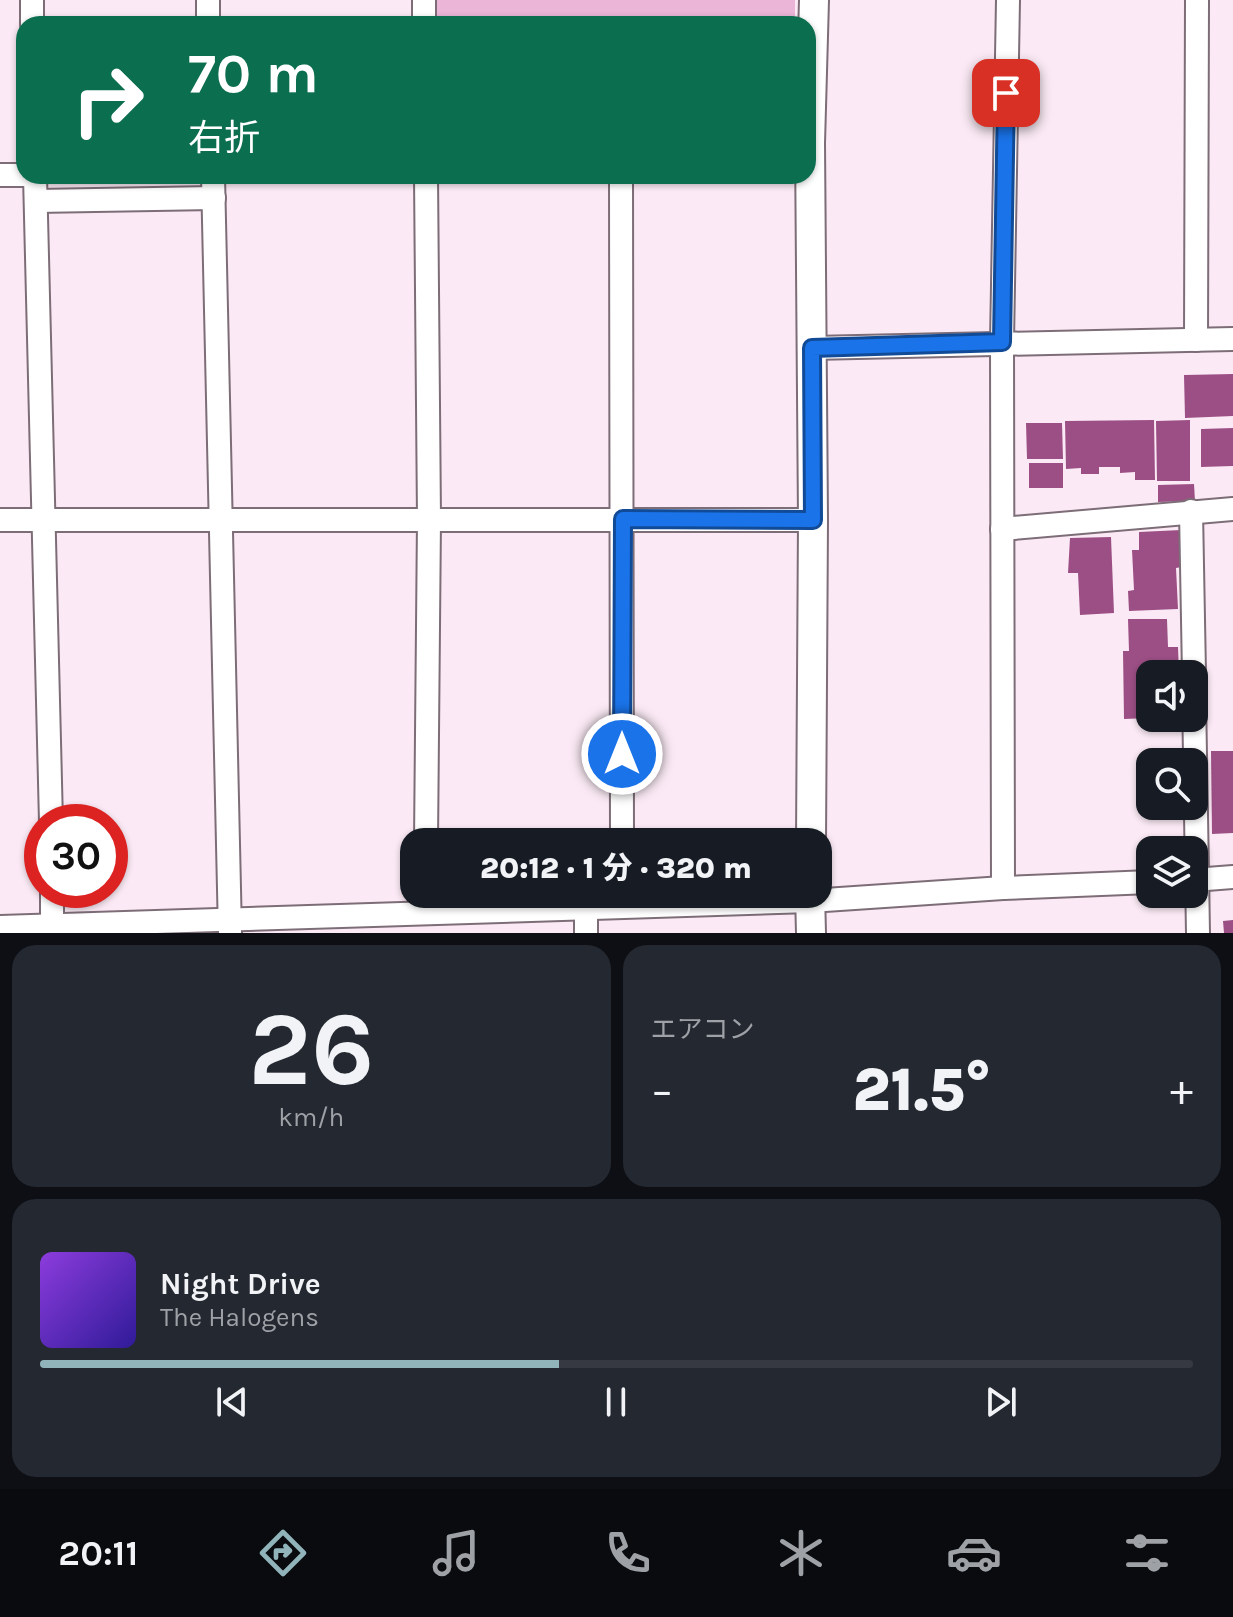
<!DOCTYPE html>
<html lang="ja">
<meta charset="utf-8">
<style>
:root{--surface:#171b24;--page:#242831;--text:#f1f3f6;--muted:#9ea1a6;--line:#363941;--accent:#91b4ba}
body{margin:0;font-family:Karla,"Noto Sans JP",sans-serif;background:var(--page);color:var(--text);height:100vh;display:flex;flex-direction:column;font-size:30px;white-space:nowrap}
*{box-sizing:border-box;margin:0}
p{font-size:26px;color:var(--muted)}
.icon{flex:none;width:44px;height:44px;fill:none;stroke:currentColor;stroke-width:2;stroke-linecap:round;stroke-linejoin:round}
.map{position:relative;height:933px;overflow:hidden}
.side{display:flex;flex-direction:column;gap:12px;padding:12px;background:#0d0f14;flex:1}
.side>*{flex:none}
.guide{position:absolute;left:16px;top:16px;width:800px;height:168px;border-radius:24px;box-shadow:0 2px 6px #0004;background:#0b6e4f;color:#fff;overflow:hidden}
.fabs{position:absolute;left:1136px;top:660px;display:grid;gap:16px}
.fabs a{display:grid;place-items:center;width:72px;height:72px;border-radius:16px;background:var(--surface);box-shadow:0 2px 6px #0004;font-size:40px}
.speed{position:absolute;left:24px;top:804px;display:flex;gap:16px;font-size:40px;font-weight:700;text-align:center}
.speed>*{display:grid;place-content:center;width:104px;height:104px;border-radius:50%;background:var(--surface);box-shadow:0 2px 6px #0004;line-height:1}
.speed .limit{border:12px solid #d22;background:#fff;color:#111}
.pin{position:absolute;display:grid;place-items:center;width:68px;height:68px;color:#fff;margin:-34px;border-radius:16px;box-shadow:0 4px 12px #0006}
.me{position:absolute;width:88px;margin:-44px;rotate:0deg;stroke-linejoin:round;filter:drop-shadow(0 0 6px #0008)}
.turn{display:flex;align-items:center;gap:28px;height:168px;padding:0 40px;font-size:36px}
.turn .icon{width:104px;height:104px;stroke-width:2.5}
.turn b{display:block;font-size:56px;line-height:68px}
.big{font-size:60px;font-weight:800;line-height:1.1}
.side .tile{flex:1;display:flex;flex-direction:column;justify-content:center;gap:12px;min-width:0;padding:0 28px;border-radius:24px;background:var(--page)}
.side .dial{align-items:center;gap:0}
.dial b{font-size:104px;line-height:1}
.song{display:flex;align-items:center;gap:24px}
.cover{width:96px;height:96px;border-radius:12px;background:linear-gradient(135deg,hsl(270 70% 55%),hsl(250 70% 35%))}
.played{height:8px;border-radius:4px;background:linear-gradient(90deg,var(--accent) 45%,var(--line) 45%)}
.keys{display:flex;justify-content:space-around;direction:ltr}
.heat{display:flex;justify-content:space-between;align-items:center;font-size:44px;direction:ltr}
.side .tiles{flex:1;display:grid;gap:12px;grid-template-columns:1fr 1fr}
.tile:last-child{grid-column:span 2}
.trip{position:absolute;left:400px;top:828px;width:432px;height:80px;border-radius:24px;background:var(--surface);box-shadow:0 2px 6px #0004;font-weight:800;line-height:80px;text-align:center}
.menu{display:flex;height:128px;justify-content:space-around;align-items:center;background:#090b0e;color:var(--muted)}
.menu .icon{width:56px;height:56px}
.menu .selected{color:var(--accent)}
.menu b{font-size:36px;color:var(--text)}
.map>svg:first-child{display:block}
</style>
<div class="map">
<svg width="1233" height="933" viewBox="0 0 1233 933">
<rect width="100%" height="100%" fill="#fbeaf5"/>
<rect fill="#eab5d7" x="436" y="0" width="359" height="24"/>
<g fill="#9c4f85">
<polygon points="1233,374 1233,416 1185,418 1184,375"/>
<polygon points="1154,420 1155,480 1135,480 1135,472 1120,473 1120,467 1099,467 1099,474 1081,474 1081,468 1066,469 1065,421"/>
<polygon points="1190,420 1190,481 1157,481 1156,421"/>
<polygon points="1026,423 1062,423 1063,459 1027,459"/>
<polygon points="1233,428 1233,466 1201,467 1201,429"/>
<rect x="1029" y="463" width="34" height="25"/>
<polygon points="1194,484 1195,501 1158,502 1158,485"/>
<polygon points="1181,530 1182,567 1176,568 1178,609 1129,611 1128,591 1134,590 1132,550 1139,550 1139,532"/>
<polygon points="1111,537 1114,613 1080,615 1078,573 1068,573 1070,538"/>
<polygon points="1128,619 1167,619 1168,647 1178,647 1179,674 1150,674 1150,718 1124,719 1123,651 1129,651"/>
<polygon points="1211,751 1233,751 1233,833 1212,834"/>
<polygon points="1233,920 1233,933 1224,933 1223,921"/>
</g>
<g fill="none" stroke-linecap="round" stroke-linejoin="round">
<g stroke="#7d6d77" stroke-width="26">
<g id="minor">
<polyline points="32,0 32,24"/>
<polyline points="208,0 208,24"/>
<polyline points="424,0 424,24"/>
<polyline points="0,175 24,175"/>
<polyline points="35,176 51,822"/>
<polyline points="213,176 230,933"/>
<polyline points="426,176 429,519 426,842"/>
<polyline points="621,176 622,842"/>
<polyline points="36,201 214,198"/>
<polyline points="1196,340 1197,0"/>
<polyline points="812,348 1233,339"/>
<polyline points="1191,511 1194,674"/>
<polyline points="0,520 813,520"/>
<polyline points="1002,529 1233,509"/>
<polyline points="1194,696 1198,933"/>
<polyline points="1194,880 1233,877"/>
<polyline points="1003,888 1002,342 1008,0"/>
<polyline points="52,890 52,925"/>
<polyline points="586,910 586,933"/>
<polyline points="0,927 810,901 1003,888 1150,882"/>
</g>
</g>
<g stroke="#7d6d77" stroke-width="32">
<g id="tertiary">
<polyline points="811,842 813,520 810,143 814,0"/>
<polyline points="810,894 811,933"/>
</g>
</g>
<use href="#minor" stroke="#fff" stroke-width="22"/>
<use href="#tertiary" stroke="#fff" stroke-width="28"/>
</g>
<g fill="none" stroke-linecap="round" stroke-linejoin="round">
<g stroke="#114b97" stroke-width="20">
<polyline id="route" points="622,754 623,519 813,520 812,348 1002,342 1006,93"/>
</g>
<use href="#route" stroke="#1a73e8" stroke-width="14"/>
</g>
</svg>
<div class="fabs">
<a><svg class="icon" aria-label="sound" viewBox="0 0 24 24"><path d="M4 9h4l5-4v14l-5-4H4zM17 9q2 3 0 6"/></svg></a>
<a><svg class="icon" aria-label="search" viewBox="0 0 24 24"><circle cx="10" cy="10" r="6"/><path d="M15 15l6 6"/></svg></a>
<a><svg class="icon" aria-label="layers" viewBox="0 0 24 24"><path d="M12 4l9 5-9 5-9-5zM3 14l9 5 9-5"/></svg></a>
</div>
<div class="speed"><div class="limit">30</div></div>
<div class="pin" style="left:1006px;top:93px;background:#d93025"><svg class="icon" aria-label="arrive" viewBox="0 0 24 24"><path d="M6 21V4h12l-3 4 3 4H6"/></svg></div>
<svg class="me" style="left:622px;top:754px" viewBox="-20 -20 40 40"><circle r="17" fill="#1a73e8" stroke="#fff" stroke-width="3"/><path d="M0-11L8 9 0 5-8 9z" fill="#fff"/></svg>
<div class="trip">20:12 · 1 分 · 320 m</div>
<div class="guide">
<div class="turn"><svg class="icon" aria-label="right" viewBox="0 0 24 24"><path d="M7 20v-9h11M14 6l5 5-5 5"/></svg><div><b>70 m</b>右折</div></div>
</div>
</div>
<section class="side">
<div class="tiles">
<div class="tile dial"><b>26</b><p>km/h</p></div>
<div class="tile"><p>エアコン</p>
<div class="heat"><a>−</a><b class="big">21.5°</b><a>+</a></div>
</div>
<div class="tile">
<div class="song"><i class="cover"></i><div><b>Night Drive</b><p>The Halogens</p></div></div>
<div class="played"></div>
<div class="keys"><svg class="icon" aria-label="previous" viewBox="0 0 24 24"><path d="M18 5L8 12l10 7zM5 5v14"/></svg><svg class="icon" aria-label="pause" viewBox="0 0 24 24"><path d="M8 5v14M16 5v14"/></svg><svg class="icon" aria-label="next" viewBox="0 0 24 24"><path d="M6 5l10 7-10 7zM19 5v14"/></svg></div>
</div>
</div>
</section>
<nav class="menu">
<b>20:11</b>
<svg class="icon selected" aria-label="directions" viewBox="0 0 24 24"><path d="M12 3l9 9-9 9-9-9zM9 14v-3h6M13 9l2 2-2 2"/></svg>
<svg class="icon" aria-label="music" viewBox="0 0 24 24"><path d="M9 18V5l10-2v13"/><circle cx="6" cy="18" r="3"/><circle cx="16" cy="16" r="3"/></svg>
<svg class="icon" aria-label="phone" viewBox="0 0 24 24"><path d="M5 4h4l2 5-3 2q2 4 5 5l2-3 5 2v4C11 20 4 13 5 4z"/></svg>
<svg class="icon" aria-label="climate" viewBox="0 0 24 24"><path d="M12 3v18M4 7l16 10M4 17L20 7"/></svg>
<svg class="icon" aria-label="car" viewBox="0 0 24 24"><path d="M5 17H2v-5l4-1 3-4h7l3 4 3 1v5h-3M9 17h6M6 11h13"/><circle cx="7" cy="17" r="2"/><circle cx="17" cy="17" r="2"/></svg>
<svg class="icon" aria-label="filters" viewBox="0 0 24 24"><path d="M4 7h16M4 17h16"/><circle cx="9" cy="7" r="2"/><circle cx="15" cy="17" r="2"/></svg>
</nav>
